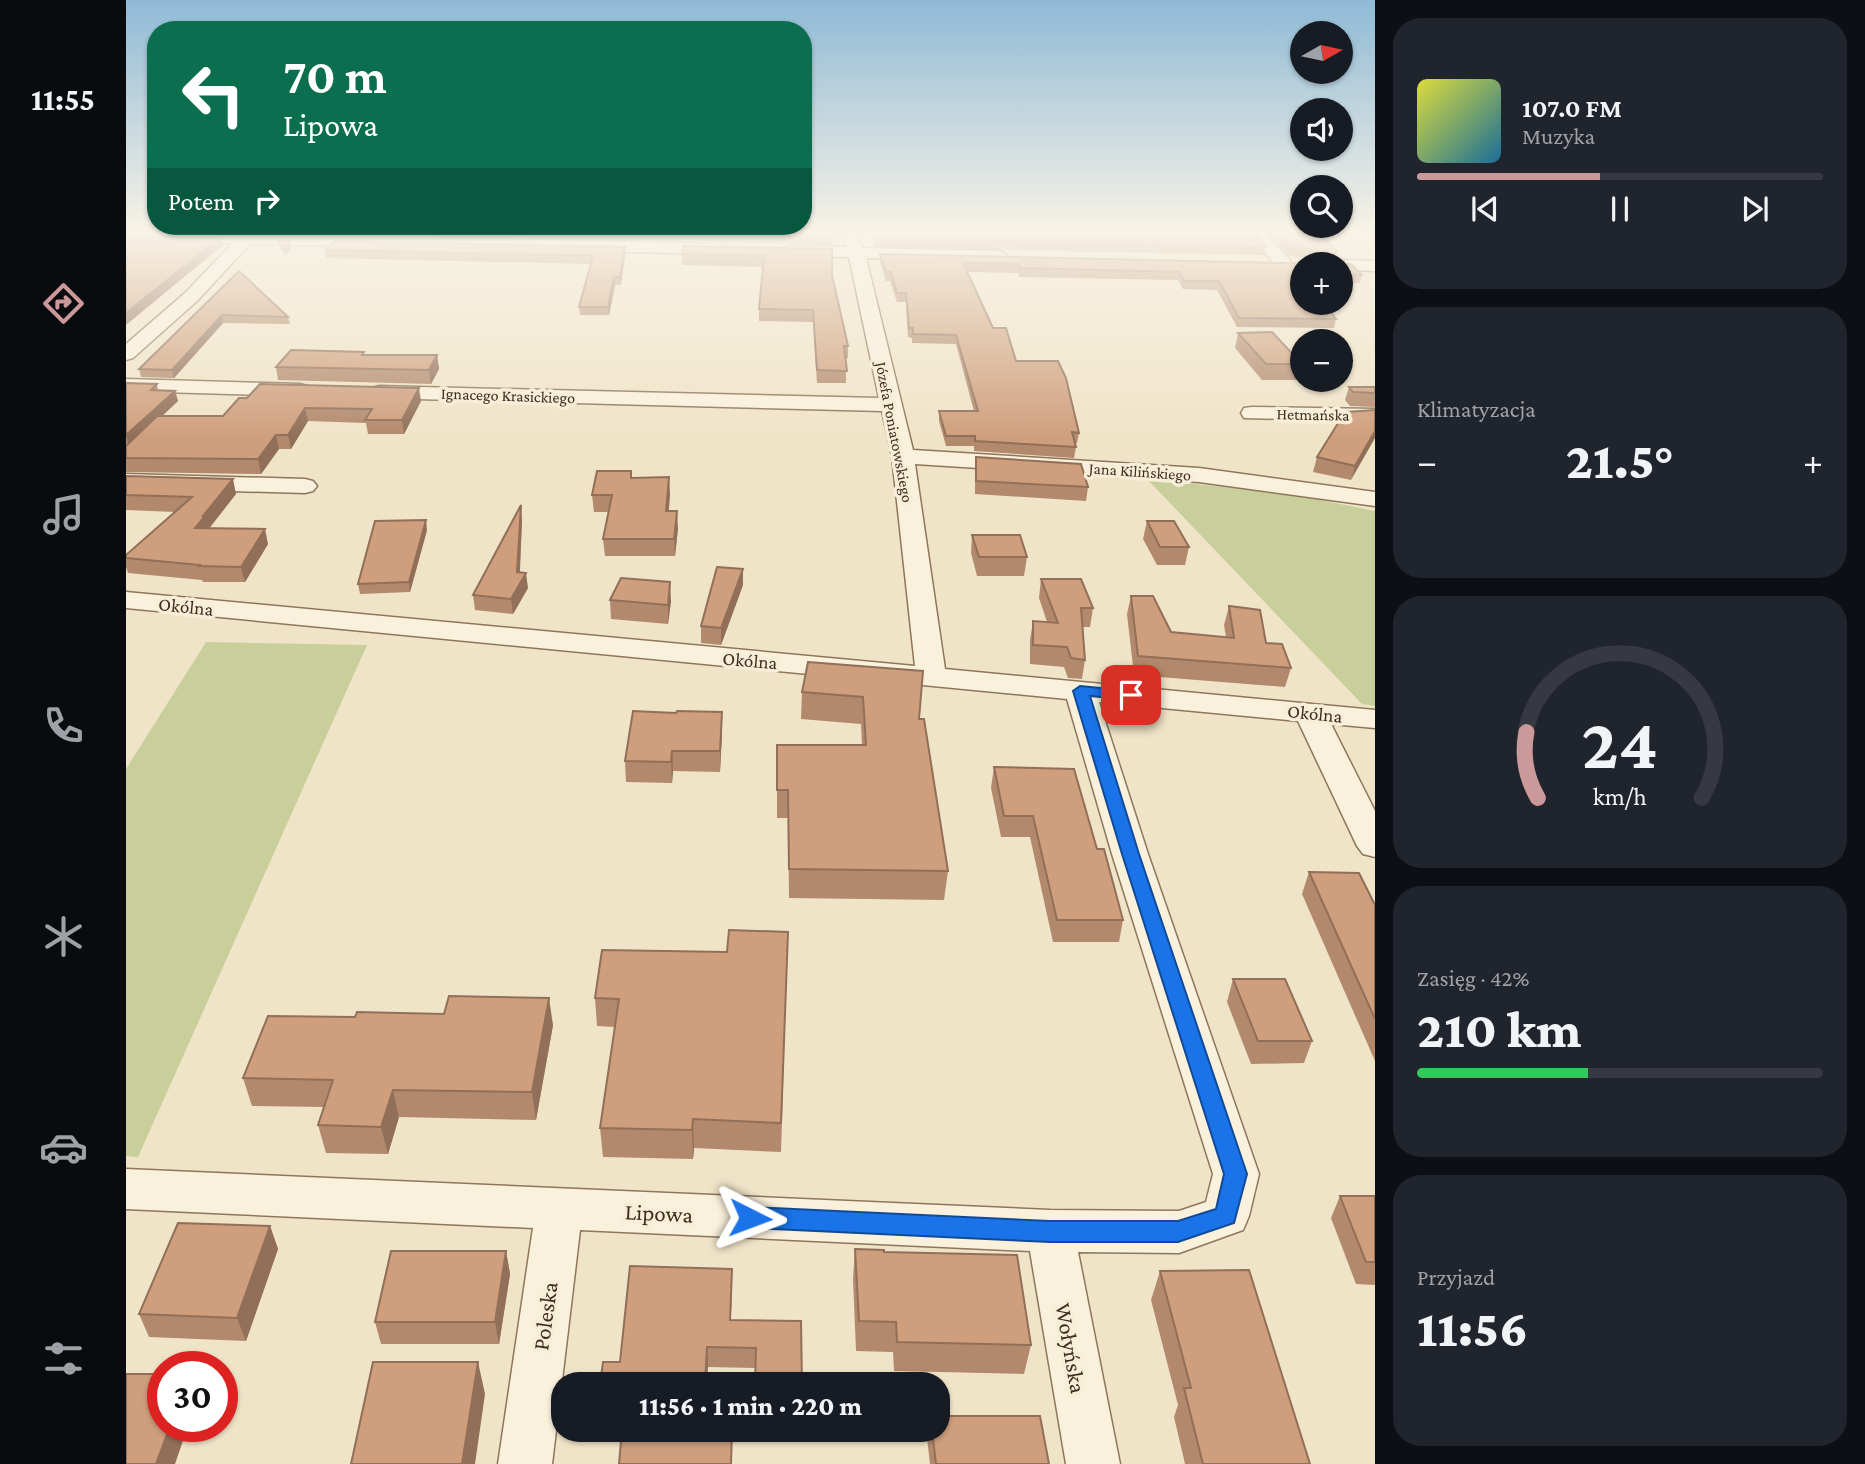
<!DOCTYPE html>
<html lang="pl">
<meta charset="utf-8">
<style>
:root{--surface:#171b24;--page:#20242c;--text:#f1f3f6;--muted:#9ea1a6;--line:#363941;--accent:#cc999b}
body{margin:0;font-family:"Crimson Pro",serif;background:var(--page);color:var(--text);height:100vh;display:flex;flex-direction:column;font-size:26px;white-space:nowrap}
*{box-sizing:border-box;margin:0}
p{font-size:23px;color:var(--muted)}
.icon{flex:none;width:38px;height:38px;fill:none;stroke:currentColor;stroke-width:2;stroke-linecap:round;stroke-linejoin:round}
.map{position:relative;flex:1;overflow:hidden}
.details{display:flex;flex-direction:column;gap:18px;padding:18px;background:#0d0f14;width:490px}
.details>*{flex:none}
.guide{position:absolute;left:21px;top:21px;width:665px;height:214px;border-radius:28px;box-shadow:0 2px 5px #0004;background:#0b6e4f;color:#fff;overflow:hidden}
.needle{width:46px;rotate:81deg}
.fabs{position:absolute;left:1164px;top:21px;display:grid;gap:14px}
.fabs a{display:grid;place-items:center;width:63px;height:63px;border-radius:50%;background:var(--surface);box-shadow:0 2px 5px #0004;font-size:35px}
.speed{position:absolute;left:21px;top:1351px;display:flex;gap:14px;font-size:35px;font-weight:700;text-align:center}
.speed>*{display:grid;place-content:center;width:91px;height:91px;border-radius:50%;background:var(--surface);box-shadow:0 2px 5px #0004;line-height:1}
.speed .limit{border:10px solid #d22;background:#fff;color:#111}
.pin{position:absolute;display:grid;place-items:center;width:60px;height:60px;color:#fff;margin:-30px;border-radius:14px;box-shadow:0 4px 10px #0006}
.me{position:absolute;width:77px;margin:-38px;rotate:93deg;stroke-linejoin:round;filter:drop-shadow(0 0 5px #0008)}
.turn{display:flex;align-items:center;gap:24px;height:147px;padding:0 21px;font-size:32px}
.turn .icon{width:91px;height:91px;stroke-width:2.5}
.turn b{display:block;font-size:49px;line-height:60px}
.then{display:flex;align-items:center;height:66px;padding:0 21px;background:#0003;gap:14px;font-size:26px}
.big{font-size:52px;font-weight:800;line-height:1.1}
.details .widget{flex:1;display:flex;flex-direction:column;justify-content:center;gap:10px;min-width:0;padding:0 24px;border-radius:28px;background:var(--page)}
.details .dial{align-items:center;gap:0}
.dial svg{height:182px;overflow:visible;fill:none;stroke:var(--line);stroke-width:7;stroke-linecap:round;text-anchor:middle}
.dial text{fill:var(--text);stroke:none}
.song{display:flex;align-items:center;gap:21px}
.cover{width:84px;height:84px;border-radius:10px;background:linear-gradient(135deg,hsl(60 70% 55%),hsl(200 70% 35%))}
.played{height:7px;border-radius:4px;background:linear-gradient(90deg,var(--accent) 45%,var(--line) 45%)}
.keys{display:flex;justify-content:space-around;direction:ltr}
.heat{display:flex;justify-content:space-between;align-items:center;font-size:38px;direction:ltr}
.charge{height:10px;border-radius:5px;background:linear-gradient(90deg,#34c759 42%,var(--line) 0)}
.trip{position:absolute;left:425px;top:1372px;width:399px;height:70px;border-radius:28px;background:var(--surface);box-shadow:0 2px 5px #0004;font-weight:800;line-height:70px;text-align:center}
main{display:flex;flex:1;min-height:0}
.dock{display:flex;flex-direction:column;width:126px;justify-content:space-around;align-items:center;background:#090b0e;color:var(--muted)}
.dock .icon{width:49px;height:49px}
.dock .active{color:var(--accent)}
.dock b{font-size:32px;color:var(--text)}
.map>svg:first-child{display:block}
</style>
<main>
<nav class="dock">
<b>11:55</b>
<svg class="icon active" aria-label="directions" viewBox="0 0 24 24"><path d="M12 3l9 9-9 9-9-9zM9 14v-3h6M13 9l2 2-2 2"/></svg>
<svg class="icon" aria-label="music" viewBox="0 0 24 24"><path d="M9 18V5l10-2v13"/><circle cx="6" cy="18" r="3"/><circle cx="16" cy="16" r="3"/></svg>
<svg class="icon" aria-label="phone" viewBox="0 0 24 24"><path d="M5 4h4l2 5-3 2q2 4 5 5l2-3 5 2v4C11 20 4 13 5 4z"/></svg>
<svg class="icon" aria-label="climate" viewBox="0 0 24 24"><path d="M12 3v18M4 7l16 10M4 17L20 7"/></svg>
<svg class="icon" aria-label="car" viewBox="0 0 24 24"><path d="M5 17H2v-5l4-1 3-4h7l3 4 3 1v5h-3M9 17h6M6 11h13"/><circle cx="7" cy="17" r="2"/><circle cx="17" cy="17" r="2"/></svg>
<svg class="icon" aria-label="filters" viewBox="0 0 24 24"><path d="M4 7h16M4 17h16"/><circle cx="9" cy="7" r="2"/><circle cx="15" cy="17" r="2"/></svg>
</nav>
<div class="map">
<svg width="1249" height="1464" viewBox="0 0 1249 1464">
<rect width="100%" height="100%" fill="#f0e4c8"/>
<g fill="#c9cf9b">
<polygon points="1021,479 1165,494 1249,511 1249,706 1236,704"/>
<polygon points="80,642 241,645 12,1157 0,1156 0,769"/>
</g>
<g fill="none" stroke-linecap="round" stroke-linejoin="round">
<g stroke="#8d765c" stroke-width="3">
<g id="minor">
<polygon points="0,233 133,233 597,244 605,249 597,254 124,244 71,301 7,358 0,360 0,344 59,293 107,243 0,241"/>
<polygon points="718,233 730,233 736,248 874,251 882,256 874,261 740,258 787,450 1073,468 1249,492 1249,506 1073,482 789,464 819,669 1249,710 1249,728 1205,724 1249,811 1249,857 1237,854 1231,846 1172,721 973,702 1022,854 1133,1174 1123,1216 1117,1230 1053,1253 952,1252 994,1464 940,1464 904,1251 454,1230 426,1464 372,1464 407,1228 0,1209 0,1169 924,1210 1053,1211 1080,1202 1087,1174 986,854 941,699 0,608 0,592 789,666 766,456 756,411 253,398 246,396 243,392 246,388 253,386 753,398 723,257 663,256 655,251 663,246 720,247"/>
<polygon points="1122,233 1138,233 1164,260 1166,264 1164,268 1152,268"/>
<polygon points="1214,260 1249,261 1249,271 1214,270 1214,264 1206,264"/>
<polygon points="0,379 174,384 181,386 184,390 181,394 174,396 0,391"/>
<polygon points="1126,407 1249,409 1249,421 1118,418 1115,413 1118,408"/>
<polygon points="0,474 179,479 187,481 191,486 187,491 179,493 0,488"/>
</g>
</g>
<use href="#minor" fill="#faf1dc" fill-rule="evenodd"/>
</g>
<g fill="#b2896c">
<polygon points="228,233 708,233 707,245"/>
<polygon points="744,233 1128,233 1140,247 1138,255 749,247"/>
<polygon points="1140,233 1191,233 1211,251 1209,258 1216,264 1236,275 1234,283 1214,283 1214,264 1176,264 1176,303 1210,319 1208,328 1111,327 1091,290 1057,289 1052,280 893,277 892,273 841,272 867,328 890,361 953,433 951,443 949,443 950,447 948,458 848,451 848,446 820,446 813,421 813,411 848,411 830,344 786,343 786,338 782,337 780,302 771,302 764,281 760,281 754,262 754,254 1178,263 1182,258 1163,256"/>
<polygon points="152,241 165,248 159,255 153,247"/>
<polygon points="706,249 706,275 722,346 722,358 720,358 720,383 691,383 687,322 633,321 633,309 637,267 556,265 556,254"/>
<polygon points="199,250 499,255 495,285 489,285 483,315 454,315 453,307 465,264 200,258"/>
<polygon points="113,271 162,317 164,324 97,323 48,378 15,377 13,369"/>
<polygon points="1112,333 1176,364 1172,380 1136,380 1109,348"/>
<polygon points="239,355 311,355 313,369 305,384 152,380 150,367"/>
<polygon points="0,383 31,384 32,390 49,391 52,401 36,416 97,416 113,398 295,401 278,434 242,434 240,423 182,421 165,449 153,449 135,474 0,472"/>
<polygon points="1223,387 1249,387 1249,407 1224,406 1219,400"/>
<polygon points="1249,410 1225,480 1187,472 1191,457"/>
<polygon points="850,457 962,487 960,501 849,494 849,470"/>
<polygon points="505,471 506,478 544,493 543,511 552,528 549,556 479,556 477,539 483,512 468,512 466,495"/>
<polygon points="0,476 110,494 83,529 142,544 119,582 77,582 76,580 2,573 0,567 0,555 50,512 0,510"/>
<polygon points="396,520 394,572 402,588 387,614 349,610 347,595"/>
<polygon points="1021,521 1063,547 1059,565 1031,565 1017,539"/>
<polygon points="301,530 284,592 234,594 232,584"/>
<polygon points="846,535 901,557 898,576 851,576 845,553"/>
<polygon points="915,579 967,608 964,627 957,627 959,660 956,679 942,678 938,667 904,664 904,640 907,621 921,622 913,598"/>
<polygon points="617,585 595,645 575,643 575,626"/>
<polygon points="1005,596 1045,632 1100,637 1098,625 1103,606 1165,668 1159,687 1008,675 1001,614"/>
<polygon points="484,600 545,601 542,624 485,619"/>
<polygon points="682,662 793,719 822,871 818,900 663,898 662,818 651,818 651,745 736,745 735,724 675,719 676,692"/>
<polygon points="596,712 596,732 594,772 547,771 546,783 500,782 499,761 550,713"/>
<polygon points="868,767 971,849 997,920 993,942 927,942 904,837 875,837 865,788"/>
<polygon points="1183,872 1249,905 1249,1061 1176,894"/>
<polygon points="662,932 655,1152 568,1148 567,1159 477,1157 474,1128 489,1027 471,1026 469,998"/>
<polygon points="1107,979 1186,1041 1178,1063 1125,1064 1101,1002"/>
<polygon points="427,1025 410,1120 273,1117 262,1154 200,1153 192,1125 198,1107 126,1106 117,1078"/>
<polygon points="1214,1196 1249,1196 1249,1285 1230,1284 1205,1218"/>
<polygon points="144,1226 152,1249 120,1341 23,1337 13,1314"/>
<polygon points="729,1249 758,1252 905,1345 898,1374 768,1371 767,1352 730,1351 727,1279"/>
<polygon points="380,1251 384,1274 373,1344 255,1344 249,1322"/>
<polygon points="606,1269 605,1320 675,1321 629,1368 582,1367 494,1362"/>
<polygon points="1034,1271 1184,1464 1059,1464 1048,1417 1052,1405 1025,1300"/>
<polygon points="628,1430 675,1430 675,1433 628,1432"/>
<polygon points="802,1430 812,1430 923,1464 804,1464 801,1438"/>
</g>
<g fill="#916f58">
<polygon points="95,237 97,245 0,325 0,313"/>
<polygon points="164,241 165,248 159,255 158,248"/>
<polygon points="499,247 499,255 495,285 494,277"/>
<polygon points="488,277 489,285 483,315 482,307"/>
<polygon points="96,315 97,323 48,378 46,370"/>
<polygon points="311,355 313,369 305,384 303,370"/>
<polygon points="293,388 295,401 278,434 276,420"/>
<polygon points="49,391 52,401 3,447 0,435"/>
<polygon points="179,408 182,421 165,449 162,435"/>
<polygon points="1249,431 1249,438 1225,480 1229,466"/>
<polygon points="150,435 153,449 135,474 132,459"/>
<polygon points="543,477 544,493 541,528 540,511"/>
<polygon points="107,479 110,494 82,529 69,528 77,516"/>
<polygon points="395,505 396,520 393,585 400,573 402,588 387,614 385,599 391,572"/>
<polygon points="551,511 552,528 549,556 548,539"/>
<polygon points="300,520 301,530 284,592 283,582"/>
<polygon points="139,529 142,544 119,582 115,567"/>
<polygon points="617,569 617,585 595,645 595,628"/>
<polygon points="544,582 545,601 542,624 542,605"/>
<polygon points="596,712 596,732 594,772 594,751"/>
<polygon points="546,751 547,771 546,783 545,762"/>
<polygon points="423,998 427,1025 410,1120 406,1092"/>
<polygon points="267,1090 273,1117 262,1154 255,1127"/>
<polygon points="567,1119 568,1148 567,1159 566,1130"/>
<polygon points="144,1226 152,1249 120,1341 111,1318"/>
<polygon points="380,1251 384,1274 373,1344 369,1322"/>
<polygon points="606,1269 606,1288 604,1339 604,1320"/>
<polygon points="581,1347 582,1367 581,1384 579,1384"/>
<polygon points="352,1362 359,1394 349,1464 336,1464"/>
<polygon points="44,1426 62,1426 49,1464 30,1464"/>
</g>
<g fill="#cf9f7d" stroke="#916f58" stroke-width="2">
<polygon points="528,233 708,233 707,237"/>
<polygon points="747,233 1128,233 1140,247 749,238"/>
<polygon points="1150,233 1191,233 1211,251 1206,257 1213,258 1216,264 1225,264 1236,275 1214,274 1214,264 1176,264 1176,303 1198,303 1210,319 1113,318 1093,281 1058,281 1053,272 894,268 893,264 837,263 867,328 880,328 890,361 932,361 940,378 953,433 946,432 950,447 849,441 849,436 820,436 813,411 852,411 830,335 787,334 787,328 783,328 780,293 771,293 765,272 760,272 754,254 1160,263 1178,263 1181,258 1189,256 1184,249 1165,248"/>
<polygon points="0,237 95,237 0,313"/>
<polygon points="152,241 164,241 158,248"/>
<polygon points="209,241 499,247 494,277 488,277 482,307 453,307 467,256 199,250"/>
<polygon points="557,246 706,249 706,275 722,346 718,346 721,371 691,370 687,310 633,309 638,256 556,254"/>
<polygon points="113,271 162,317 96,315 46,370 13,369"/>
<polygon points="1146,332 1176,364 1140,364 1112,333"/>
<polygon points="165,350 238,352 236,355 311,355 303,370 150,367"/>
<polygon points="0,383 31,384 25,390 49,391 0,435"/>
<polygon points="134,384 293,388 276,420 239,420 246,409 179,408 162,435 150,435 132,459 0,458 0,446 31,416 97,416 113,398 121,398"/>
<polygon points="1223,387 1249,387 1249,393 1227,392"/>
<polygon points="1249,410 1249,431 1229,466 1191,457 1219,412"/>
<polygon points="850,457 955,464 962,487 850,481"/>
<polygon points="471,471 505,471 505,478 543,477 540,511 551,511 548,539 477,539 486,495 466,495"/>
<polygon points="0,476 107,479 77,516 79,516 69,528 139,529 115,567 73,566 74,565 0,558 0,555 66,497 0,495"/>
<polygon points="395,505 391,572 400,573 385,599 347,595"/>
<polygon points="300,520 283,582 232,584 249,521"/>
<polygon points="1021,521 1048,521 1063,547 1034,547"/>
<polygon points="846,535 894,535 901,557 853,557"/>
<polygon points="591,567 617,569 595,628 575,626"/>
<polygon points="495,578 544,582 542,605 484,600"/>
<polygon points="915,579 955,579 967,608 955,608 959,660 945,658 941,647 907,645 907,621 932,623"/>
<polygon points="1005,596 1027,596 1045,632 1108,638 1103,606 1134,610 1140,643 1156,644 1165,668 1012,656"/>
<polygon points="682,662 797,671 793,719 798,719 822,871 663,869 662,790 651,790 651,745 740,745 737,697 676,692"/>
<polygon points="507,711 550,713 551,711 596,712 594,751 546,751 545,762 499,761"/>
<polygon points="868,767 948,769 971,849 978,849 997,920 931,920 907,816 878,816"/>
<polygon points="1183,872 1233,873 1249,905 1249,1019"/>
<polygon points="603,930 662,932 655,1123 567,1119 566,1130 474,1128 493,999 469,998 476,950 601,952"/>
<polygon points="1107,979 1159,979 1186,1041 1132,1041"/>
<polygon points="323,996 423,998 406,1092 267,1090 255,1127 192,1125 207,1080 117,1078 142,1016 229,1017 231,1012 318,1014"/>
<polygon points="1214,1196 1249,1196 1249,1262 1240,1262"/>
<polygon points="52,1223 144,1226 111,1318 13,1314"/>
<polygon points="729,1249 758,1250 758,1252 891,1255 905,1345 771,1342 770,1322 733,1321"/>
<polygon points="265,1251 380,1251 369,1322 249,1322"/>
<polygon points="504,1266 606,1269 604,1320 675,1321 676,1384 629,1384 630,1348 581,1347 579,1384 474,1384 477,1362 494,1362"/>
<polygon points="1123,1270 1184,1464 1077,1464 1058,1388 1065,1388 1034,1271"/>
<polygon points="247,1362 352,1362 336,1464 225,1464"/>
<polygon points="0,1374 37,1374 37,1426 44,1426 30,1464 0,1464"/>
<polygon points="812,1416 914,1416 923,1464 810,1464 806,1430 812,1430"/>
<polygon points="496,1430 606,1430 605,1464 493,1464"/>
</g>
<linearGradient id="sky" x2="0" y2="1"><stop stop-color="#8fbad6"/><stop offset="0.53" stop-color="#f8f3e6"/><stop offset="1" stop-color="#f8f3e6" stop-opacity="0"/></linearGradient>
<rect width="1249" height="438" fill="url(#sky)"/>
<polygon fill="#1a73e8" stroke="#114b97" stroke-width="2" points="954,686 1005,691 1013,695 1005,700 964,696 1013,854 1121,1174 1108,1223 1052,1242 924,1242 624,1228 616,1225 612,1218 616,1210 624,1207 924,1221 1052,1221 1090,1209 1098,1174 996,854 947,691"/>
<g text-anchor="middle" stroke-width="7" stroke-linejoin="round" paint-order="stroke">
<g font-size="16" fill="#3d2e20" stroke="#f7eed8">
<text transform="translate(382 395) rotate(2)" y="6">Ignacego Krasickiego</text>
<text transform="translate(1187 414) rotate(1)" y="6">Hetmańska</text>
<text transform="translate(769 432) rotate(79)" y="6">Józefa Poniatowskiego</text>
<text transform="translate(1014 471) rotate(4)" y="6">Jana Kilińskiego</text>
</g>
<g font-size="19" fill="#3d2e20" stroke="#f7eed8">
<text transform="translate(60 606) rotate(6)" y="7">Okólna</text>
<text transform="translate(624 660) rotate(5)" y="7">Okólna</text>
<text transform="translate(1189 713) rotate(6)" y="7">Okólna</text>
</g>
<g font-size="23" fill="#3d2e20" stroke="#f7eed8">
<text transform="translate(533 1213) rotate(3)" y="8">Lipowa</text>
<text transform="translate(419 1316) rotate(-82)" y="8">Poleska</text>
<text transform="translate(945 1348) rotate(80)" y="8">Wołyńska</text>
</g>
</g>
</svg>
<div class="fabs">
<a><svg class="needle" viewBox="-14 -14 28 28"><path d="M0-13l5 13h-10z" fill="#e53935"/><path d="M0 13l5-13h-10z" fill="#9ea1a6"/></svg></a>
<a><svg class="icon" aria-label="sound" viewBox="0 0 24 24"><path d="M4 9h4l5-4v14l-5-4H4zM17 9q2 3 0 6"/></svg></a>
<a><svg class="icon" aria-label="search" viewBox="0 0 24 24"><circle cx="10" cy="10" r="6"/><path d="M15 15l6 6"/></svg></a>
<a>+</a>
<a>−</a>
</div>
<div class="speed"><div class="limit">30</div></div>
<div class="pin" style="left:1005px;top:695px;background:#d93025"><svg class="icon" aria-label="arrive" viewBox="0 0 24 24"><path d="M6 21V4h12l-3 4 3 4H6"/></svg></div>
<svg class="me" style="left:624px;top:1218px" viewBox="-20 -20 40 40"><path d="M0-17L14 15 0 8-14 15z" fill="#1a73e8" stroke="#fff" stroke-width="4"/></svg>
<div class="trip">11:56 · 1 min · 220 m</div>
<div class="guide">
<div class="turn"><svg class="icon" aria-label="left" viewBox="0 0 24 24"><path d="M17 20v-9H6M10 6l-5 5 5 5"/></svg><div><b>70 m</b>Lipowa</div></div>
<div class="then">Potem<svg class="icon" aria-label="right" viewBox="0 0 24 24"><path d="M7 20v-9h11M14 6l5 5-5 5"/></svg></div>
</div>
</div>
<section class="details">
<div class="widget">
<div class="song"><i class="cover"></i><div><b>107.0 FM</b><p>Muzyka</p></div></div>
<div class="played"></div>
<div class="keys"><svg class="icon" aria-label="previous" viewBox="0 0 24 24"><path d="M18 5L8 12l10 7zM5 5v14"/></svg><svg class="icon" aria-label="pause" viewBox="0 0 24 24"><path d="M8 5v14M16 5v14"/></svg><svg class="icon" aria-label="next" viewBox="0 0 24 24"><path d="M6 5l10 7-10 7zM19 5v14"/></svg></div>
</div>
<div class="widget"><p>Klimatyzacja</p>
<div class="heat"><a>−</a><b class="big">21.5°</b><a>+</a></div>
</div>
<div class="widget dial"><svg viewBox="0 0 100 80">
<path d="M14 69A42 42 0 1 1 86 69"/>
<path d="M14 69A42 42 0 0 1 9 40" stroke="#cc999b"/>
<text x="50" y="56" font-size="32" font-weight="700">24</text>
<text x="50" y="72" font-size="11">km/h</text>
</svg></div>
<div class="widget"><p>Zasięg · 42%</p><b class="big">210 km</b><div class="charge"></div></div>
<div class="widget"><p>Przyjazd</p><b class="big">11:56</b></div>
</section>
</main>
